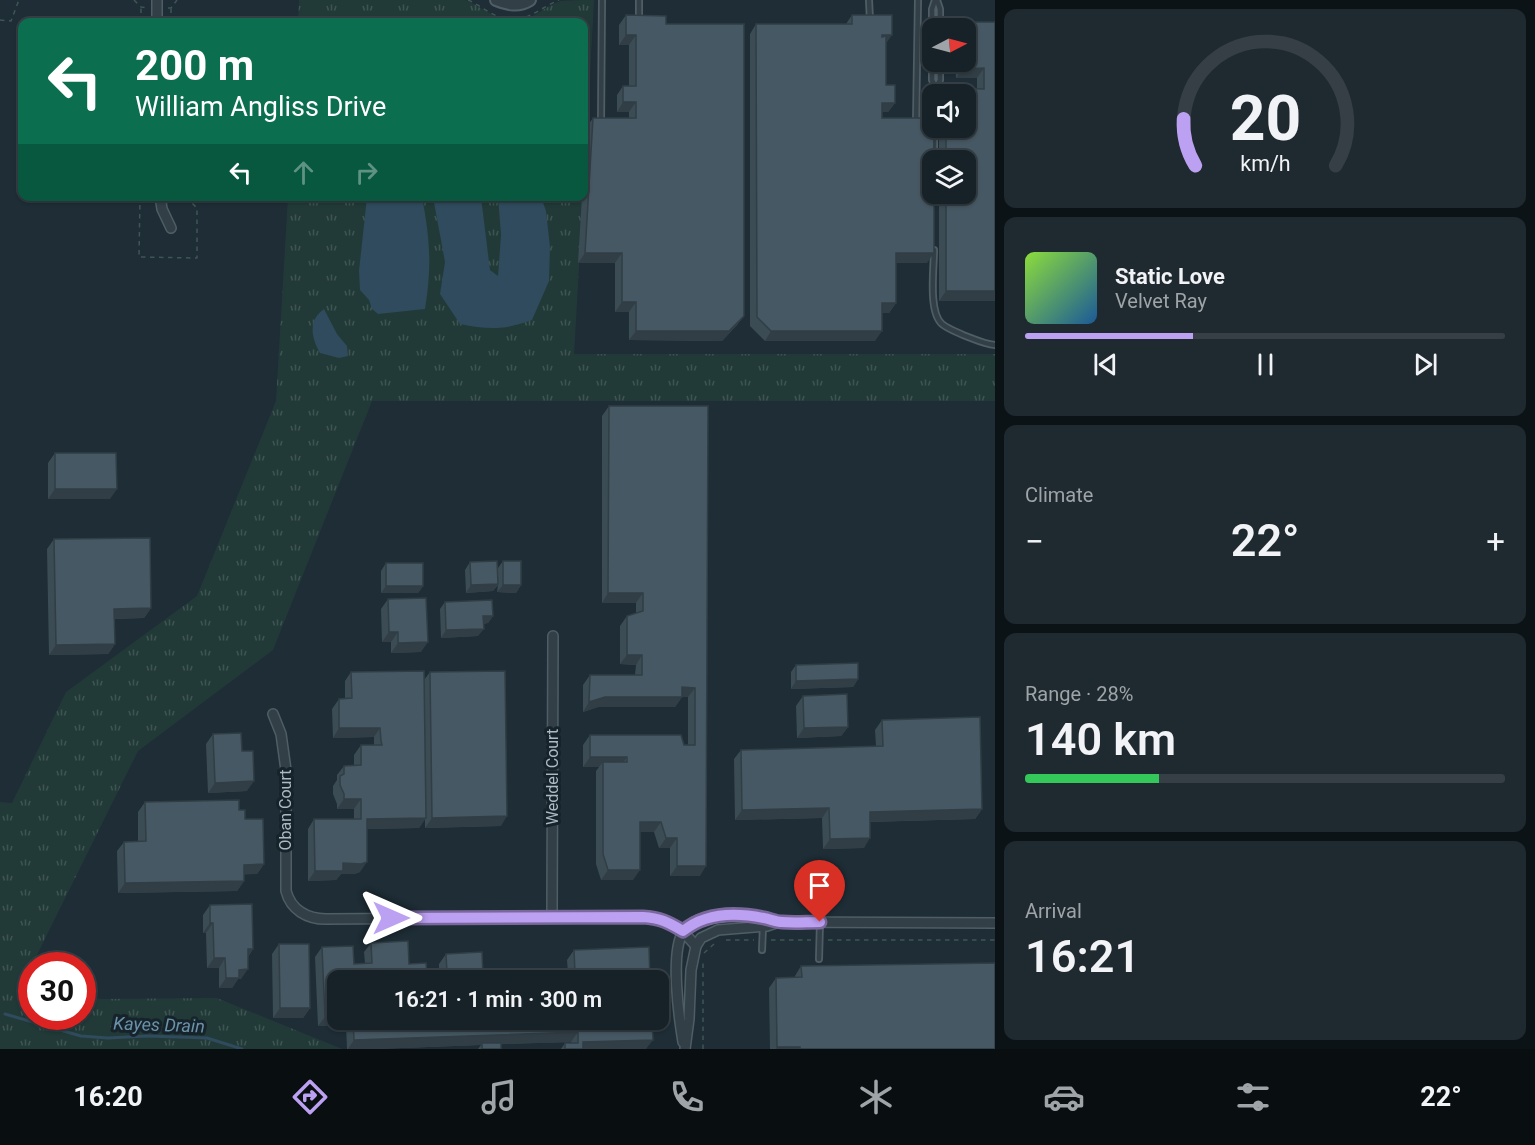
<!DOCTYPE html>
<meta charset="utf-8">
<style>
:root{--surface:#162228;--page:#1f2a30;--text:#f1f3f6;--muted:#9ea4a8;--line:#353f45;--accent:#bca0f2}
body{margin:0;font-family:Roboto,sans-serif;background:var(--page);color:var(--text);height:100vh;display:flex;flex-direction:column;font-size:22px;white-space:nowrap}
*{box-sizing:border-box;margin:0}
p{font-size:20px;color:var(--muted)}
.icon{flex:none;width:33px;height:33px;fill:none;stroke:currentColor;stroke-width:2;stroke-linecap:round;stroke-linejoin:round}
.map{position:relative;flex:1;overflow:hidden}
.details{display:flex;flex-direction:column;gap:9px;padding:9px;background:#0c1316;width:540px}
.details>*{flex:none}
.guide{position:absolute;left:18px;top:18px;width:570px;height:183px;border-radius:12px;box-shadow:0 2px 4px #0004,0 0 0 2px var(--line);background:#0b6e4f;color:#fff;overflow:hidden}
.needle{width:39px;rotate:84deg}
.buttons{position:absolute;left:922px;top:18px;display:grid;gap:12px}
.buttons a{display:grid;place-items:center;width:54px;height:54px;border-radius:12px;background:var(--surface);box-shadow:0 2px 4px #0004,0 0 0 2px var(--line);font-size:30px}
.speed{position:absolute;left:18px;top:952px;display:flex;gap:12px;font-size:30px;font-weight:700;text-align:center}
.speed>*{display:grid;place-content:center;width:78px;height:78px;border-radius:50%;background:var(--surface);box-shadow:0 2px 4px #0004,0 0 0 2px var(--line);line-height:1}
.speed .limit{border:9px solid #d22;background:#fff;color:#111}
.pin{position:absolute;display:grid;place-items:center;width:51px;height:51px;color:#fff;margin:-62px -26px;border-radius:50% 50% 50% 0;rotate:-45deg;box-shadow:0 0 6px #0007}
.pin .icon{rotate:45deg}
.me{position:absolute;width:66px;margin:-33px;rotate:90deg;stroke-linejoin:round;filter:drop-shadow(0 0 4px #0008)}
.turn{display:flex;align-items:center;gap:21px;height:126px;padding:0 18px;font-size:27px}
.turn .icon{width:78px;height:78px;stroke-width:2.5}
.turn b{display:block;font-size:42px;line-height:51px}
.lanes{display:flex;align-items:center;height:57px;padding:0 18px;background:#0003;justify-content:center;gap:30px;direction:ltr}
.lanes .off{opacity:.35}
.big{font-size:45px;font-weight:600;line-height:1.1}
.details .card{flex:1;display:flex;flex-direction:column;justify-content:center;gap:9px;min-width:0;padding:0 21px;border-radius:12px;background:var(--page)}
.details .dial{align-items:center;gap:0}
.dial svg{height:156px;overflow:visible;fill:none;stroke:var(--line);stroke-width:7;stroke-linecap:round;text-anchor:middle}
.dial text{fill:var(--text);stroke:none}
.song{display:flex;align-items:center;gap:18px}
.cover{width:72px;height:72px;border-radius:9px;background:linear-gradient(135deg,hsl(90 70% 55%),hsl(210 70% 35%))}
.played{height:6px;border-radius:3px;background:linear-gradient(90deg,var(--accent) 35%,var(--line) 35%)}
.keys{display:flex;justify-content:space-around;direction:ltr}
.heat{display:flex;justify-content:space-between;align-items:center;font-size:33px;direction:ltr}
.charge{height:9px;border-radius:4px;background:linear-gradient(90deg,#34c759 28%,var(--line) 0)}
.trip{position:absolute;left:327px;top:970px;width:342px;height:60px;border-radius:12px;background:var(--surface);box-shadow:0 2px 4px #0004,0 0 0 2px var(--line);font-weight:600;line-height:60px;text-align:center}
.dock{display:flex;height:96px;justify-content:space-around;align-items:center;background:#090e10;color:var(--muted)}
.dock .icon{width:42px;height:42px}
.dock .selected{color:var(--accent)}
.dock b{font-size:27px;color:var(--text)}
main{display:flex;flex:1;min-height:0}
.map>svg:first-child{display:block}
</style>
<main>
<div class="map">
<svg width="995" height="1049" viewBox="0 0 995 1049">
<defs>
<pattern id="grass-tufts" width="24" height="20" patternUnits="userSpaceOnUse" patternTransform="scale(1.5)"><rect width="24" height="20" fill="#213a37"/><path d="M3 7l-1-3M5 7V3M7 7l1-3M15 17l-1-3M17 17v-4M19 17l1-3" fill="none" stroke="#3f5452"/></pattern>
</defs>
<rect width="100%" height="100%" fill="#1e2d36"/>
<g fill="url(#grass-tufts)">
<path d="M299,0H465C478,5 490,15 503,19C531,26 539,8 561,1C571,0 584,0 594,0L584,190V22H298Z"/>
<polygon points="288,197 583,197 574,354 995,354 995,401 372,401 273,650 138,751 28,973 31,975 32,1017 82,1017 83,993 100,999 217,998 342,1049 0,1049 0,802 12,803 66,692 197,596 276,401"/>
</g>
<g fill="#2f4b5d">
<path d="M367,197H422C430,239 432,266 425,309L378,314L372,309L369,300L360,290L359,271Z"/>
<path d="M433,197H481L490,270L498,276L501,235L498,197H541L546,211L550,247L549,281L532,320C505,330 488,330 460,324L440,294L445,262Z"/>
<path d="M324,309L337,334L347,346L348,356L339,358L320,353C311,337 308,320 324,309Z"/>
</g>
<g fill="none" stroke-linecap="round" stroke-linejoin="round">
<polyline stroke="#2f4b5d" stroke-width="3" points="5,1014 81,1036 108,1038 147,1036 207,1038 242,1049"/>
<g stroke="#4f5d65" stroke-width="8">
<g id="service">
<polyline points="639,0 639,20"/>
<polyline points="869,0 870,20"/>
<polyline points="935,0 932,9 932,80 936,89"/>
<polyline points="937,0 940,9 940,28"/>
<polyline points="936,94 936,89 940,80 940,62"/>
<polyline points="601,123 602,0"/>
<polyline points="916,123 918,0"/>
<polyline points="934,160 934,128"/>
<path d="M934,250C934,268 928,312 942,324C948,329 957,332 963,335C974,339 984,344 995,345"/>
<polyline points="762,950 763,926"/>
<polyline points="819,959 820,922"/>
</g>
</g>
<g stroke="#4f5d65" stroke-width="12">
<g id="minor">
<polyline points="157,0 157,22"/>
<polyline points="160,196 162,209 171,228"/>
<path d="M273,714L281,734L286,770V891C291,910 307,919 326,919L643,917C670,919 679,926 696,946"/>
<polyline points="552,917 553,636"/>
<path d="M683,1042C679,1018 670,953 683,932C698,907 756,914 779,922"/>
<polyline points="685,1049 689,1019 691,970 696,946 701,938 718,930 767,926 779,922 995,923"/>
</g>
</g>
<g stroke="#4f5d65" stroke-width="14">
<path id="tertiary" d="M496,0C508,5 519,7 530,0"/>
</g>
<g stroke="#3f5654" stroke-width="1.5" stroke-dasharray="4.5 4.5" stroke-linecap="butt">
<polyline points="134,0 141,7 148,8"/>
<path d="M468,0C478,4 487,12 497,16C523,27 537,9 559,0"/>
<polyline points="168,8 171,8 177,0"/>
<polyline points="0,20 11,21 19,0"/>
<polyline points="141,22 141,8"/>
<polyline points="171,22 171,8"/>
<polyline points="140,196 139,257 197,258 197,208 185,196"/>
<polyline points="726,940 754,940"/>
<polyline points="771,940 811,940"/>
<polyline points="828,940 995,940"/>
<polyline points="704,953 714,944"/>
<polyline points="703,1049 703,963"/>
</g>
<use href="#service" stroke="#323f47" stroke-width="4.5"/>
<use href="#minor" stroke="#323f47" stroke-width="9"/>
<use href="#tertiary" stroke="#323f47" stroke-width="10"/>
</g>
<g fill="#3c4c55">
<polygon points="626,15 666,24 744,316 737,325 722,341 629,340 629,312 615,312 615,263 578,263 582,196 584,196 584,170 586,128 593,118 629,118 629,112 617,112 617,95 623,86 629,86 629,45 619,45 619,25"/>
<polygon points="852,15 886,43 886,85 895,103 888,112 882,112 882,118 927,263 896,263 896,303 889,313 882,313 875,341 765,341 750,326 750,34 756,24 846,24"/>
<polygon points="962,22 995,22 995,301 939,301 939,194 966,194 966,160 939,160 939,128 966,128 966,94 941,94 946,88 977,89 977,78 956,78 955,62 966,62 966,28 957,28"/>
<polygon points="609,406 708,406 700,876 670,876 670,848 659,848 654,832 640,832 633,880 601,880 596,864 596,771 599,767 583,767 583,745 590,735 688,745 688,697 682,697 675,707 598,707 583,712 583,685 590,675 635,675 636,665 620,664 620,626 627,616 636,613 636,603 602,603 602,416"/>
<polygon points="55,453 110,499 48,499 48,463"/>
<polygon points="54,539 151,608 144,618 114,619 115,644 108,654 49,655 47,549"/>
<polygon points="503,561 521,585 516,593 497,592 498,585 493,591 466,593 465,570 470,562 498,568"/>
<polygon points="386,563 423,586 418,593 381,593 381,571"/>
<polygon points="388,599 421,652 391,653 391,642 382,642 381,609"/>
<polygon points="445,602 493,616 488,623 483,624 478,636 441,638 440,609"/>
<polygon points="796,665 858,679 853,687 791,689 791,672"/>
<polygon points="351,672 424,680 430,672 501,826 425,828 425,819 419,828 367,829 360,872 354,874 341,874 336,880 308,881 308,829 314,819 354,819 354,809 337,809 337,804 333,794 333,786 337,780 337,775 344,766 354,766 354,755 361,745 374,745 374,737 333,738 332,709 339,699 345,698 345,681"/>
<polygon points="803,696 848,727 841,736 797,738 796,706"/>
<polygon points="882,720 982,809 975,819 870,822 864,848 823,849 822,818 735,820 734,759 741,750 876,746 875,730"/>
<polygon points="213,734 242,751 247,791 208,793 206,744"/>
<polygon points="145,802 239,810 245,819 264,864 257,874 244,874 244,881 237,891 118,893 117,851 124,842 138,841 138,812"/>
<polygon points="210,905 253,949 248,957 241,979 238,979 232,988 219,988 219,968 207,968 206,933 203,933 203,915"/>
<polygon points="371,943 427,974 439,974 439,964 446,954 483,976 568,973 567,960 574,950 650,981 338,981 338,1020 652,1020 646,1049 561,1049 565,1043 571,1043 571,1042 501,1044 501,1049 478,1049 481,1045 376,1049 347,1049 346,1025 318,1026 315,957 322,947 354,964 365,963 364,952"/>
<polygon points="279,944 310,1008 303,1018 273,1018 272,954"/>
<polygon points="801,966 995,1049 770,1049 769,988 776,978 795,978 795,976"/>
</g>
<g fill="#313e45">
<polygon points="626,35 636,35 629,45 619,45"/>
<polygon points="882,35 892,35 885,45"/>
<polygon points="984,68 977,78 956,78 963,69"/>
<polygon points="623,102 636,102 629,112 617,112"/>
<polygon points="882,103 895,103 888,112 875,112"/>
<polygon points="585,253 622,253 615,263 578,263"/>
<polygon points="896,253 934,253 927,263 889,263"/>
<polygon points="946,291 995,291 995,301 939,301"/>
<polygon points="622,302 636,302 629,312 615,312"/>
<polygon points="882,303 896,303 889,313 875,313"/>
<polygon points="744,316 737,325 722,341 629,340 636,331"/>
<polygon points="771,331 882,331 875,341 765,341"/>
<polygon points="55,489 117,489 110,499 48,499"/>
<polygon points="498,584 493,591 466,593 471,585"/>
<polygon points="503,585 521,585 516,593 497,592"/>
<polygon points="386,586 423,586 418,593 381,593"/>
<polygon points="608,593 643,593 636,603 602,603"/>
<polygon points="151,608 144,618 107,619 114,609"/>
<polygon points="483,616 493,616 488,623 478,624"/>
<polygon points="484,629 478,636 441,638 446,630"/>
<polygon points="389,632 398,632 391,642 382,642"/>
<polygon points="428,642 421,652 391,653 398,643"/>
<polygon points="115,644 108,654 49,655 56,645"/>
<polygon points="627,655 642,655 636,665 620,664"/>
<polygon points="858,679 853,687 791,689 796,681"/>
<polygon points="682,687 695,688 688,697 675,697"/>
<polygon points="605,697 682,697 675,707 598,707 583,712 589,702"/>
<polygon points="848,727 841,736 797,738 804,728"/>
<polygon points="339,728 380,728 374,737 333,738"/>
<polygon points="590,757 627,757 620,767 603,762 599,767 583,767"/>
<polygon points="254,781 247,791 208,793 215,783"/>
<polygon points="344,799 361,799 354,809 337,809"/>
<polygon points="829,808 822,818 735,820 742,810"/>
<polygon points="982,809 975,819 863,822 870,812"/>
<polygon points="507,816 501,826 425,828 432,818"/>
<polygon points="426,818 419,828 360,829 367,819"/>
<polygon points="640,822 661,822 654,832 633,832"/>
<polygon points="666,838 677,838 670,848 659,848"/>
<polygon points="870,838 864,848 823,849 830,839"/>
<polygon points="367,862 360,872 354,874 341,874 336,880 308,881 315,871 343,863"/>
<polygon points="264,864 257,874 237,875 244,865"/>
<polygon points="677,866 706,866 700,876 670,876"/>
<polygon points="608,870 640,870 633,880 601,880"/>
<polygon points="244,881 237,891 118,893 125,883"/>
<polygon points="210,923 213,923 206,933 203,933"/>
<polygon points="248,949 253,949 246,959"/>
<polygon points="214,958 225,958 219,968 207,968"/>
<polygon points="248,969 241,979 238,979 232,988 219,988 226,978 239,970"/>
<polygon points="280,1008 310,1008 303,1018 273,1018"/>
<polygon points="338,1016 338,1020 350,1020 346,1025 318,1026 325,1017"/>
<polygon points="578,1032 571,1042 482,1045 482,1043 481,1045 376,1049 348,1049 354,1040"/>
<polygon points="653,1040 646,1049 579,1049 583,1042"/>
<polygon points="777,1047 800,1047 799,1049 776,1049"/>
</g>
<g fill="#465863" stroke="#313e45" stroke-width="1.5">
<polygon points="626,15 666,16 666,24 744,24 744,316 729,331 636,331 636,302 622,302 622,253 585,253 593,118 636,118 636,102 623,102 623,86 636,86 636,35 626,35"/>
<polygon points="852,15 892,15 892,35 882,35 882,37 886,36 886,85 895,85 895,103 882,103 882,118 933,118 933,128 934,128 933,194 934,194 934,253 896,253 896,303 882,303 882,331 771,331 757,317 756,24 852,24"/>
<rect x="104" y="18" width="17" height="4"/>
<polygon points="962,22 995,22 995,291 946,291 946,194 966,194 966,160 946,160 946,128 966,128 966,94 946,94 946,88 984,89 984,68 963,69 963,62 966,62 966,28 962,28"/>
<polygon points="609,406 708,406 706,866 677,866 677,838 666,838 661,822 640,822 640,870 608,870 603,854 603,762 627,762 627,757 590,757 590,735 681,735 684,745 695,745 695,688 682,687 682,697 605,697 589,702 590,675 642,675 642,655 627,655 627,616 643,611 643,593 608,593"/>
<polygon points="55,453 116,453 117,489 55,489"/>
<polygon points="150,538 151,608 114,609 115,644 56,645 54,539"/>
<polygon points="497,561 498,584 471,585 470,562"/>
<rect x="503" y="561" width="18" height="24"/>
<rect x="386" y="563" width="37" height="23"/>
<polygon points="426,598 428,642 398,643 398,632 389,632 388,599"/>
<polygon points="492,600 493,616 483,616 484,629 446,630 445,602"/>
<polygon points="858,663 858,679 796,681 796,665"/>
<polygon points="424,671 426,818 367,819 367,862 361,864 343,863 343,871 315,871 314,819 361,819 361,799 344,799 344,794 340,785 340,776 344,774 344,766 361,765 361,745 382,745 381,741 380,728 339,728 339,699 352,698 351,672"/>
<polygon points="505,671 507,816 432,818 430,672"/>
<polygon points="847,694 848,727 804,728 803,696"/>
<polygon points="980,717 982,809 870,812 870,838 830,839 829,808 742,810 741,750 883,746 882,720"/>
<polygon points="241,733 242,751 253,751 254,781 215,783 213,734"/>
<polygon points="239,800 239,810 245,810 245,819 263,819 264,864 244,865 244,881 125,883 124,842 146,841 145,802"/>
<polygon points="252,904 253,949 248,949 248,969 239,970 239,978 226,978 225,958 214,958 213,923 210,923 210,905"/>
<polygon points="408,941 409,964 426,963 427,974 447,973 446,954 482,952 483,976 575,973 574,950 649,947 650,981 338,981 338,1016 325,1017 322,947 353,946 354,964 372,963 371,943"/>
<polygon points="279,944 309,944 310,1008 280,1008"/>
<polygon points="995,963 995,1049 800,1049 800,1047 777,1047 776,978 802,977 801,966"/>
<polygon points="353,1020 652,1020 653,1040 583,1042 583,1049 565,1049 565,1043 578,1043 578,1032 354,1040"/>
<rect x="482" y="1043" width="19" height="6"/>
</g>
<g fill="none" stroke-linecap="round" stroke-linejoin="round">
<g stroke="#7a689d" stroke-width="15">
<path id="route" d="M391,918L643,917C660,918 668,922 683,931C706,912 735,912 764,918C770,919 776,922 782,922C794,923 807,922 820,922"/>
</g>
<use href="#route" stroke="#bca0f2" stroke-width="10"/>
</g>
<g text-anchor="middle" stroke-width="6" stroke-linejoin="round" paint-order="stroke">
<g font-size="16" fill="#abbac4" stroke="#17232b">
<text transform="translate(552 777) rotate(-90)" y="6">Weddel Court</text>
<text transform="translate(285 810) rotate(-90)" y="6">Oban Court</text>
</g>
<g font-size="18" font-style="italic" fill="#6a92aa" stroke="#17232b">
<text transform="translate(159 1025) rotate(2)" y="6">Kayes Drain</text>
</g>
</g>
</svg>
<div class="buttons">
<a><svg class="needle" viewBox="-14 -14 28 28"><path d="M0-13l5 13h-10z" fill="#e53935"/><path d="M0 13l5-13h-10z" fill="#9ea4a8"/></svg></a>
<a><svg class="icon" aria-label="sound" viewBox="0 0 24 24"><path d="M4 9h4l5-4v14l-5-4H4zM17 9q2 3 0 6"/></svg></a>
<a><svg class="icon" aria-label="layers" viewBox="0 0 24 24"><path d="M12 4l9 5-9 5-9-5zM3 14l9 5 9-5"/></svg></a>
</div>
<div class="speed"><div class="limit">30</div></div>
<div class="pin" style="left:820px;top:922px;background:#d93025"><svg class="icon" aria-label="arrive" viewBox="0 0 24 24"><path d="M6 21V4h12l-3 4 3 4H6"/></svg></div>
<svg class="me" style="left:391px;top:918px" viewBox="-20 -20 40 40"><path d="M0-17L14 15 0 8-14 15z" fill="#bca0f2" stroke="#fff" stroke-width="4"/></svg>
<div class="trip">16:21 · 1 min · 300 m</div>
<div class="guide">
<div class="turn"><svg class="icon" aria-label="left" viewBox="0 0 24 24"><path d="M17 20v-9H6M10 6l-5 5 5 5"/></svg><div><b>200 m</b>William Angliss Drive</div></div>
<div class="lanes"><svg class="icon" aria-label="left" viewBox="0 0 24 24"><path d="M17 20v-9H6M10 6l-5 5 5 5"/></svg><svg class="icon off" aria-label="ahead" viewBox="0 0 24 24"><path d="M12 20V5M6 11l6-6 6 6"/></svg><svg class="icon off" aria-label="right" viewBox="0 0 24 24"><path d="M7 20v-9h11M14 6l5 5-5 5"/></svg></div>
</div>
</div>
<section class="details">
<div class="card dial"><svg viewBox="0 0 100 80">
<path d="M14 69A42 42 0 1 1 86 69"/>
<path d="M14 69A42 42 0 0 1 8 45" stroke="#bca0f2"/>
<text x="50" y="56" font-size="32" font-weight="700">20</text>
<text x="50" y="72" font-size="11">km/h</text>
</svg></div>
<div class="card">
<div class="song"><i class="cover"></i><div><b>Static Love</b><p>Velvet Ray</p></div></div>
<div class="played"></div>
<div class="keys"><svg class="icon" aria-label="previous" viewBox="0 0 24 24"><path d="M18 5L8 12l10 7zM5 5v14"/></svg><svg class="icon" aria-label="pause" viewBox="0 0 24 24"><path d="M8 5v14M16 5v14"/></svg><svg class="icon" aria-label="next" viewBox="0 0 24 24"><path d="M6 5l10 7-10 7zM19 5v14"/></svg></div>
</div>
<div class="card"><p>Climate</p>
<div class="heat"><a>−</a><b class="big">22°</b><a>+</a></div>
</div>
<div class="card"><p>Range · 28%</p><b class="big">140 km</b><div class="charge"></div></div>
<div class="card"><p>Arrival</p><b class="big">16:21</b></div>
</section>
</main>
<nav class="dock">
<b>16:20</b>
<svg class="icon selected" aria-label="directions" viewBox="0 0 24 24"><path d="M12 3l9 9-9 9-9-9zM9 14v-3h6M13 9l2 2-2 2"/></svg>
<svg class="icon" aria-label="music" viewBox="0 0 24 24"><path d="M9 18V5l10-2v13"/><circle cx="6" cy="18" r="3"/><circle cx="16" cy="16" r="3"/></svg>
<svg class="icon" aria-label="phone" viewBox="0 0 24 24"><path d="M5 4h4l2 5-3 2q2 4 5 5l2-3 5 2v4C11 20 4 13 5 4z"/></svg>
<svg class="icon" aria-label="climate" viewBox="0 0 24 24"><path d="M12 3v18M4 7l16 10M4 17L20 7"/></svg>
<svg class="icon" aria-label="car" viewBox="0 0 24 24"><path d="M5 17H2v-5l4-1 3-4h7l3 4 3 1v5h-3M9 17h6M6 11h13"/><circle cx="7" cy="17" r="2"/><circle cx="17" cy="17" r="2"/></svg>
<svg class="icon" aria-label="filters" viewBox="0 0 24 24"><path d="M4 7h16M4 17h16"/><circle cx="9" cy="7" r="2"/><circle cx="15" cy="17" r="2"/></svg>
<b>22°</b>
</nav>
